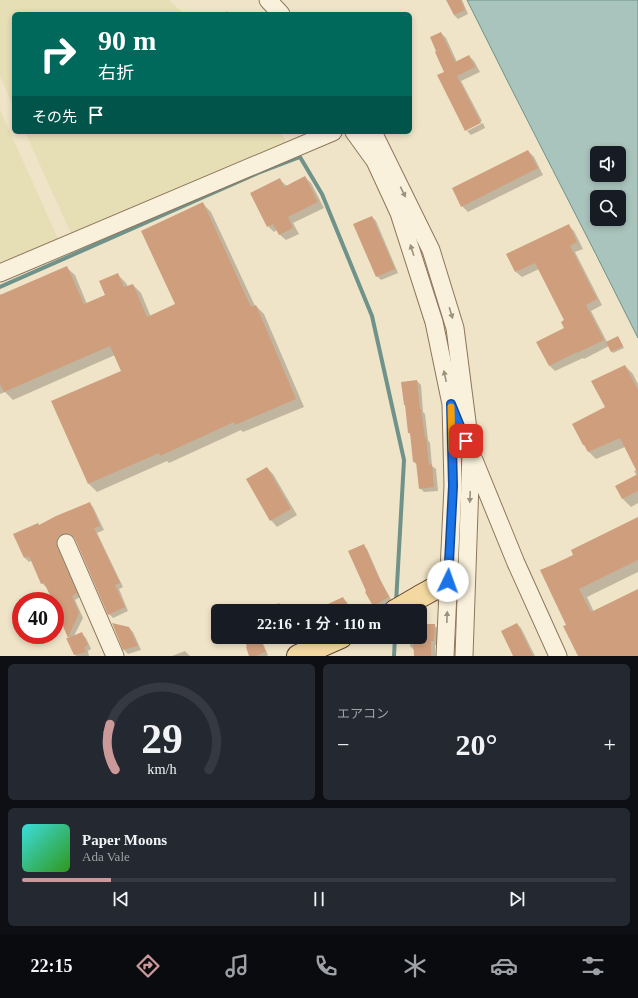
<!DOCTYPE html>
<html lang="ja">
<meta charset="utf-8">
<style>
:root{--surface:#171b24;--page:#242831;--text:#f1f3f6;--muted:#9ea1a6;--line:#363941;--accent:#cc999b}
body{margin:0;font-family:"Times New Roman","Noto Sans JP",serif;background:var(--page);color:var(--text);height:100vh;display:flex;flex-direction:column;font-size:15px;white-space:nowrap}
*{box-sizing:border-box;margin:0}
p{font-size:13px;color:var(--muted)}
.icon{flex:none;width:22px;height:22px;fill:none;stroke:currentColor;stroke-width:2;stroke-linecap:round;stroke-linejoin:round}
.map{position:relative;height:656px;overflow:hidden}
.details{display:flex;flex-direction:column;gap:8px;padding:8px;background:#0d0f14;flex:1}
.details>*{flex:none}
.top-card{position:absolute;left:12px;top:12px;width:400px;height:122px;border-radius:6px;box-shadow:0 2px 6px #0003;background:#00695c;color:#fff;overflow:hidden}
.tools{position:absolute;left:590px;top:146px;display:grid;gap:8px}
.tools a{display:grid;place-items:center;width:36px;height:36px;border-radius:6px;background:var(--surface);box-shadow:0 2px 6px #0003;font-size:20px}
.speed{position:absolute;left:12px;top:592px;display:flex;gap:8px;font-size:20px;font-weight:700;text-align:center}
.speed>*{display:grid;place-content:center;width:52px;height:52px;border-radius:50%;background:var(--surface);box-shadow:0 2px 6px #0003;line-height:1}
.speed .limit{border:6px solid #d22;background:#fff;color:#111}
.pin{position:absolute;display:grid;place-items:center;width:34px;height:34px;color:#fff;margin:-17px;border-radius:8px;box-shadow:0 2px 6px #0006}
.me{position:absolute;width:44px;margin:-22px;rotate:3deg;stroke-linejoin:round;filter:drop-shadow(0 0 3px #0008)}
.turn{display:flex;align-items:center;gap:14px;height:84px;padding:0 20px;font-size:18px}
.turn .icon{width:52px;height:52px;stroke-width:2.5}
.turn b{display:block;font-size:28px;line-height:34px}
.then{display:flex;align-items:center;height:38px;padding:0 20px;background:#0003;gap:8px;font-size:15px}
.big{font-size:30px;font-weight:600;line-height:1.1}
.details .tile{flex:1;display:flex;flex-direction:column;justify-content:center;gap:6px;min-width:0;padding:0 14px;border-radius:6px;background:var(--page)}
.details .dial{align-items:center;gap:0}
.dial svg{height:104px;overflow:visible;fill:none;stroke:var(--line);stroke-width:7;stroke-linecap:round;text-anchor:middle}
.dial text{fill:var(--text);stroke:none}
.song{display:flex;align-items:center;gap:12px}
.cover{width:48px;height:48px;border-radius:6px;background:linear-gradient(135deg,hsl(180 70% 55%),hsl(110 70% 35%))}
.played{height:4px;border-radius:2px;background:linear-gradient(90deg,var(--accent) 15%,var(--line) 15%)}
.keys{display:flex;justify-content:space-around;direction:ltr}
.heat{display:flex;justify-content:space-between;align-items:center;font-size:22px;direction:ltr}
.details .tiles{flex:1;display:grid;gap:8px;grid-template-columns:1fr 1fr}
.tile:last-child{grid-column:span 2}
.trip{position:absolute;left:211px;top:604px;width:216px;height:40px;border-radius:6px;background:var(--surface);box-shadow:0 2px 6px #0003;font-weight:600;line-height:40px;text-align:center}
.tab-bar{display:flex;height:64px;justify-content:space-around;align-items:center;background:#090b0e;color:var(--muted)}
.tab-bar .icon{width:28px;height:28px}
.tab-bar .on{color:var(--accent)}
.tab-bar b{font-size:18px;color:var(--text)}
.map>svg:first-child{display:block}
</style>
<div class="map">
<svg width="638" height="656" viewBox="0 0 638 656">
<rect width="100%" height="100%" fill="#f0e4c8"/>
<g fill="#e6deb5">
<polygon points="0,0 169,0 184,14 14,14 14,108 0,76"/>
<polygon points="0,110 60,243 0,270"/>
<polygon points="25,132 280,132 287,142 74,240"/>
</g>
<path fill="#a9c4bc" stroke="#6f938a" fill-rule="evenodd" d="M467,0H638V338C582,225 523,114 467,0ZM597,153H619V175H597ZM597,197H619V219H597Z"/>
<g fill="#0003">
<polygon points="448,0 462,0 468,14 458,19 454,15"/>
<polygon points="227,11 230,14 223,14"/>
<polygon points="441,33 446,38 457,62 469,56 474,61 480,72 461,81 482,121 467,129 467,131 445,72"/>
<polygon points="483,123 485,128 471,135 467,131"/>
<polygon points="528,151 534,157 543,175 468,212 462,206"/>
<polygon points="305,177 311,183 324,208 293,223 299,234 286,240 279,234 277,230 274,232 268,226 280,180 287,186"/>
<polygon points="203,204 211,212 255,306 256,306 264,314 304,407 243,432 241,430 169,463 167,461 97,492 89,484 122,371 115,355 13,400 5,392 0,394 0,294 2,295 66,267 75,275 87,304 106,296 118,275 126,283 128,287 133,285 141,293 151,317 177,305"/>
<polygon points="372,217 376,221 398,273 381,280 377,276"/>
<polygon points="568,225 574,231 583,249 575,252 602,305 591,311 607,342 618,337 624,348 613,353 609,346 584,359 583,358 555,371 549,365 566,328 565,321 539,269 522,277 516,272"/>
<polygon points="625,366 633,374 638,384 638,503 631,507 623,499 617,486 637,476 634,471 637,470 625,447 596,459 588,451 606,408"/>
<polygon points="417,381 421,385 423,412 425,414 428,440 430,443 432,466 436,469 438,491 424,492 420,488 417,465 414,462 411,435 409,433"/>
<polygon points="267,468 273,474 297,515 277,527 271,520 247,479"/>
<polygon points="89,503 93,507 104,530 97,533 123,587 119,589 128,611 113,618 109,614 76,538 72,537 66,538 60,546 60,551 80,597 75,600 83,618 74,636 82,634 86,638 91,649 88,651 89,656 76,656 55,604 55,601 54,601 47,587 46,587 42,583 32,560 29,562 25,558 39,526"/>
<polygon points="638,518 638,572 587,597 594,612 638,590 638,656 579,656 568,625 574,556"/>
<polygon points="363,545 367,549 381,581 392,601 377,609 374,605"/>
<polygon points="343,598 347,602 351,611 312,611 311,610 322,605 324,607"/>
<polygon points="279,603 282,605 285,611 259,611"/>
<polygon points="517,624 521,628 535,656 514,656"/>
<polygon points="434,625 438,629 438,645 435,645 435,656 414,656 414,650 410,646 410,637 420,637 420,630"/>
<polygon points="129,628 133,632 141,650 128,654 124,650"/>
<polygon points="244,637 267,637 261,639 268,655 266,656 250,656 248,648"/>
<polygon points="185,651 190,656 172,656"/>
</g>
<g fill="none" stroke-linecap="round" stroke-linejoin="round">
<g stroke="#6f938a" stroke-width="4">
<polyline points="0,287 258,173 300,157 322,194 372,316 404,460 396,603"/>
<polyline points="394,656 395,637"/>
</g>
</g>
<g fill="#cf9f7d">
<polygon points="446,0 461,0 465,10 454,15"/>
<polygon points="441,32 455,62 469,55 475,67 457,76 481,123 465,131 437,75 444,72 435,52 436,51 430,37"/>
<polygon points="528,150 538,168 461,207 452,188"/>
<polygon points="305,176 318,202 288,217 293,228 279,235 273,224 267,227 250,193 280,178 284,187"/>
<polygon points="203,202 251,307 256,305 296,399 235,425 234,422 160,456 159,453 88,484 51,401 121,371 110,346 4,392 0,384 0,295 67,266 84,304 105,295 99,281 118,273 124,287 133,284 147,317 175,304 141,231"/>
<polygon points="372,216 395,269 376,277 353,224"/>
<polygon points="569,224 577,242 570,246 597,299 586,305 604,340 577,353 577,352 549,366 536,342 564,328 561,322 564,320 535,263 515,272 506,254"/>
<polygon points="618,336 623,346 611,352 606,342"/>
<polygon points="625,365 638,390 638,474 620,438 588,452 584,445 583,445 572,424 605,407 591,381"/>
<polygon points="417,380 420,409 421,409 425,438 426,437 429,465 432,464 434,487 419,489 416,462 413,462 410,433 408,433 405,405 404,405 401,382"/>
<polygon points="267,467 291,509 270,521 246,479"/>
<polygon points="638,474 638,491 622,499 615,486"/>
<polygon points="90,502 100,526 94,528 120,583 115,585 125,607 108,615 75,539 72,535 67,533 62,534 58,537 56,541 57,547 77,593 72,596 79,613 68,638 82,632 88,645 84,647 86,652 74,655 66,638 68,638 55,607 55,601 53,601 44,583 41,584 29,556 24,558 13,534 38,523 39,525 56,516"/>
<polygon points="638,517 638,560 579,589 591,612 638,589 638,656 578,656 563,626 566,625 540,570 552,565 573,555 571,550"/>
<polygon points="364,544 378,576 389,597 373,606 365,592 366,591 348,551"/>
<polygon points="343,597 350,611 313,611"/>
<polygon points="112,623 129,627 138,646 123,650"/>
<polygon points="517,623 533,656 513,656 501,631"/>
<polygon points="421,624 435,624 434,641 431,641 431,656 414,656 413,637 420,637"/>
<polygon points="243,637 259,637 266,652 256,656 249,656 246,647 247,647"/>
</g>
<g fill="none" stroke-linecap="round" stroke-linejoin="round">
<g stroke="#8d765c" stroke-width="19">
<g id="minor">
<polyline points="268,0 281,14"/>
<polyline points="354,132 375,161 399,213 434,322 451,404 453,486 445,656"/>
<polyline points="373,132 431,250 455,328 471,453 464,656"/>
<polyline points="0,273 333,132"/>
<polyline points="474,460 516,563 558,656"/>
<polyline points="66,543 115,656"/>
</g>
</g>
<g stroke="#5b4430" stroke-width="24">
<g id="major">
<polyline points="395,611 419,597 448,581"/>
<polyline points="298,656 341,637"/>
</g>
</g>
<use href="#minor" stroke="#faf1dc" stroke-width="17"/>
<use href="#major" stroke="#f3d9a0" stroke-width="22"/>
</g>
<defs><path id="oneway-solid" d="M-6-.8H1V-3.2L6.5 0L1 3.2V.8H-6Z"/></defs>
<g fill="#9c907e">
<use href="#oneway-solid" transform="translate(403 192) rotate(64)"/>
<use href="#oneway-solid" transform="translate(412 250) rotate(-108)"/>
<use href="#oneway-solid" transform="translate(451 313) rotate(73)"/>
<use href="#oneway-solid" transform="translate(445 376) rotate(-102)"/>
<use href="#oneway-solid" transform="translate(470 497) rotate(92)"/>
<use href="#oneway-solid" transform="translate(447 617) rotate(-88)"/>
</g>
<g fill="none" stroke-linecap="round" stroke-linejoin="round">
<g stroke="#114b97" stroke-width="10">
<polyline id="route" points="448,581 453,486 451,404 466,441"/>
</g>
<use href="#route" stroke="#1a73e8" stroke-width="7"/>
<polyline stroke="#f59e0b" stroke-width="7" points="451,407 452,450"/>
</g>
</svg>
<div class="tools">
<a><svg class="icon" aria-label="sound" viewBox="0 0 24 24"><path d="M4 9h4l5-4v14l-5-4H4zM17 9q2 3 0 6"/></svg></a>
<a><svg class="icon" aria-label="search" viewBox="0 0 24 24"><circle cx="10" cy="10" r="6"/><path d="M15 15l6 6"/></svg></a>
</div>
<div class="speed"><div class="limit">40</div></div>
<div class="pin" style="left:466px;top:441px;background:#d93025"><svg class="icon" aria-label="arrive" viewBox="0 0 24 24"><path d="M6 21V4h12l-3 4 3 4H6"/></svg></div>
<svg class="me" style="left:448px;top:581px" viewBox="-20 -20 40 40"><circle r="19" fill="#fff"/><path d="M0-13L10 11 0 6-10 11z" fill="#1a73e8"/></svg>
<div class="trip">22:16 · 1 分 · 110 m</div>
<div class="top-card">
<div class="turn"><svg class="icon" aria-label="right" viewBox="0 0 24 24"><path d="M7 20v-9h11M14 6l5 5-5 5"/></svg><div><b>90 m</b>右折</div></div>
<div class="then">その先<svg class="icon" aria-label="arrive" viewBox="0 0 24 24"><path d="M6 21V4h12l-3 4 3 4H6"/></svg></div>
</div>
</div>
<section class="details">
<div class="tiles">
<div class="tile dial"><svg viewBox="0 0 100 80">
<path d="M14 69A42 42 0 1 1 86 69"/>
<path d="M14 69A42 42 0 0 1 10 34" stroke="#cc999b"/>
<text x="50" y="56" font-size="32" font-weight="700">29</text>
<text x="50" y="72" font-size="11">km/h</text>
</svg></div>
<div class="tile"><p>エアコン</p>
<div class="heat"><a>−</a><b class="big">20°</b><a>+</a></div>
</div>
<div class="tile">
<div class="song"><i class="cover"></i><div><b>Paper Moons</b><p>Ada Vale</p></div></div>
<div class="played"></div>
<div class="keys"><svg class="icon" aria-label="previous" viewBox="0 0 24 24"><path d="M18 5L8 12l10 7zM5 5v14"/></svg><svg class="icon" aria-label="pause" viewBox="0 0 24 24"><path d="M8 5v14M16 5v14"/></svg><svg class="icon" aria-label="next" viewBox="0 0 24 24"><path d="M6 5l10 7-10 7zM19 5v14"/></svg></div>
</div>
</div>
</section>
<nav class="tab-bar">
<b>22:15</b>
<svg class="icon on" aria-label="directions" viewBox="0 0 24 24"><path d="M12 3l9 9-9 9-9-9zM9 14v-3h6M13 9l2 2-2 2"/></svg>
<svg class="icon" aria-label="music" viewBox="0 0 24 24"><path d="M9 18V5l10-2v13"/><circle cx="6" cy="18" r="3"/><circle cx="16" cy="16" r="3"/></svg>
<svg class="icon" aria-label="phone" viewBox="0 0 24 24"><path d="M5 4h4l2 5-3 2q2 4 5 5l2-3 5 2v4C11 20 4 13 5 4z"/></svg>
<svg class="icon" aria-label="climate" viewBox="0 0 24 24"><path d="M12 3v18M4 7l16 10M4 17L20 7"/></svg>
<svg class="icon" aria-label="car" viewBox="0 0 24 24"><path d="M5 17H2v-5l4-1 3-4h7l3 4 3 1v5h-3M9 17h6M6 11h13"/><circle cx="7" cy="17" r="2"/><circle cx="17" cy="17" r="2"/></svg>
<svg class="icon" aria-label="filters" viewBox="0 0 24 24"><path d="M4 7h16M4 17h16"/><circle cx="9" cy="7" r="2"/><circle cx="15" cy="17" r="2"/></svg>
</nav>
